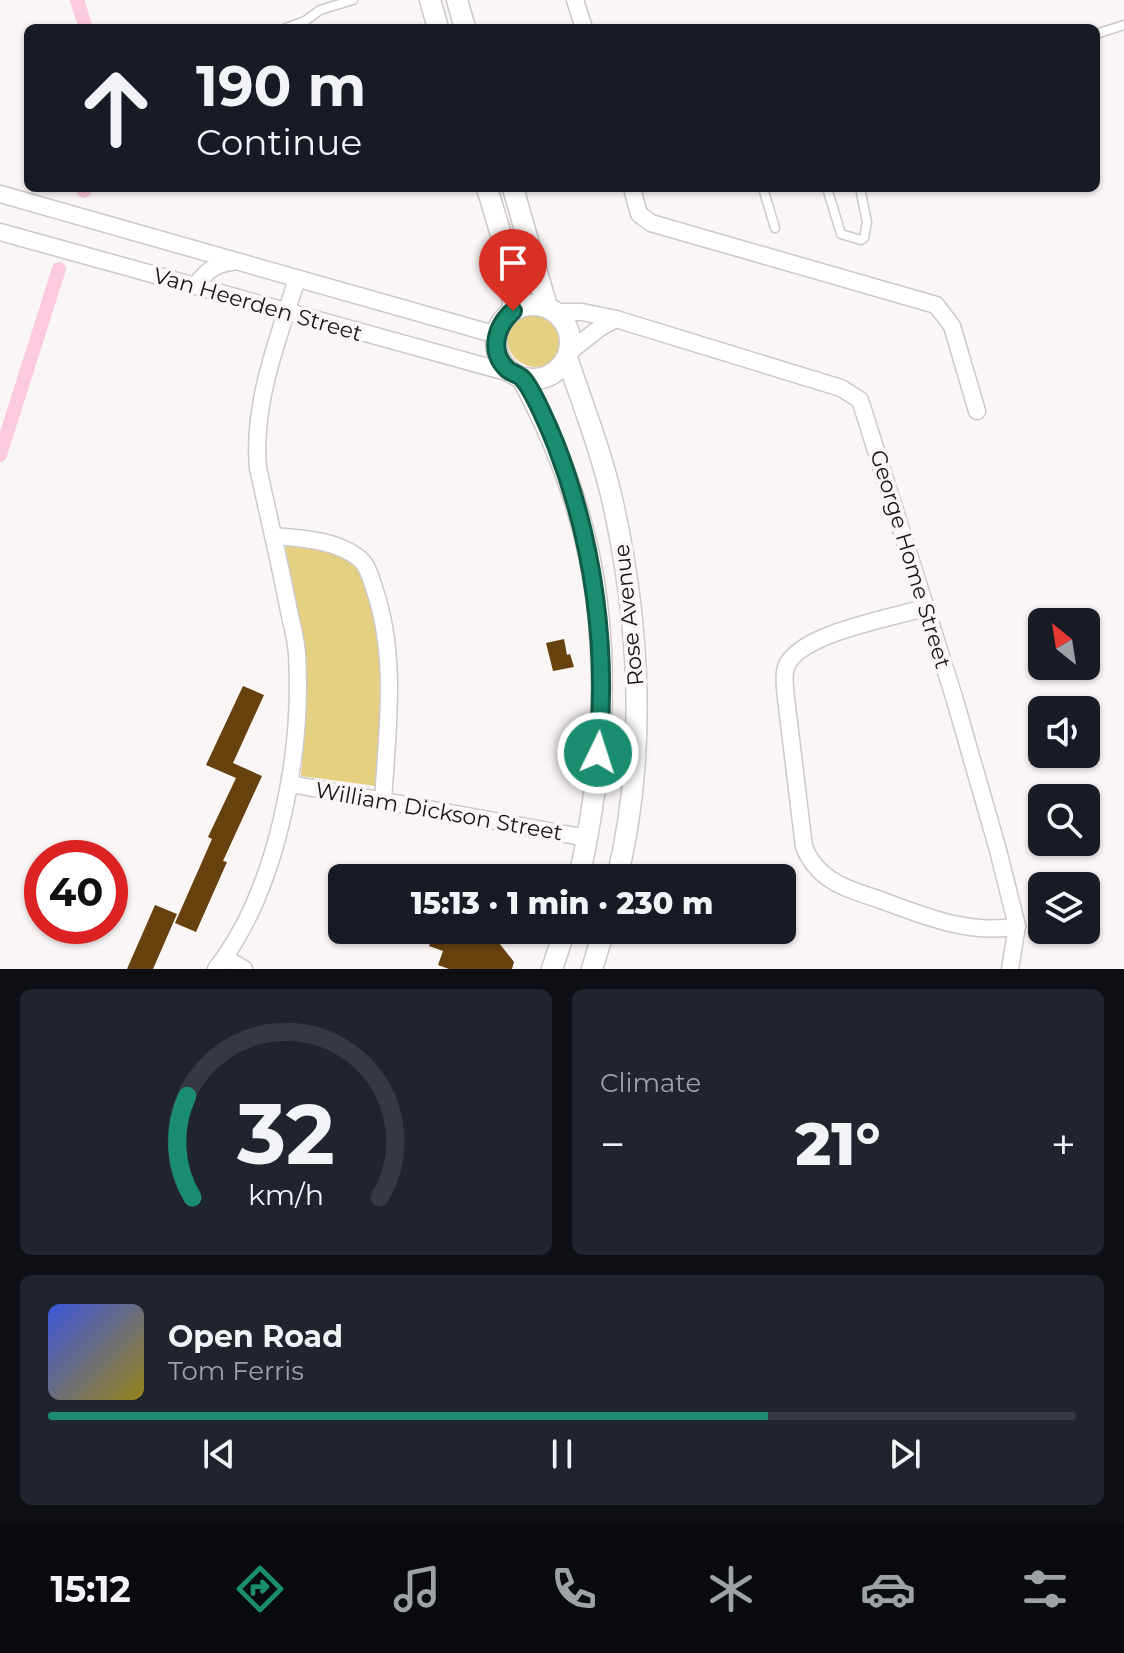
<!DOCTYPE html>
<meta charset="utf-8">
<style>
:root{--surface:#171b24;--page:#20242c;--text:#f1f3f6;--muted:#9ea1a6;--line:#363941;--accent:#198d6e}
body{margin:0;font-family:Montserrat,sans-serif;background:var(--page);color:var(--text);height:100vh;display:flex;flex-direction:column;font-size:30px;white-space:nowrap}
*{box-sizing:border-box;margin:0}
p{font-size:26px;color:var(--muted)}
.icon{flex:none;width:44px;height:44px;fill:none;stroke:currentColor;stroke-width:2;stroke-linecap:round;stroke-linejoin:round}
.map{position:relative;height:969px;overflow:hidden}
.sheet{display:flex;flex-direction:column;gap:20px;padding:20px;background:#0d0f14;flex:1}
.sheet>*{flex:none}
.banner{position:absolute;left:24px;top:24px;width:1076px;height:168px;border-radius:12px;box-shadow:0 2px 6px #0004;background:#171b24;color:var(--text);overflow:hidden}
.needle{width:52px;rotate:330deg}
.controls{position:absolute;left:1028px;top:608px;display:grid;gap:16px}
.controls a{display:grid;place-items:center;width:72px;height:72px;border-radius:12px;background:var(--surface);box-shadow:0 2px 6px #0004;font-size:40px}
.speed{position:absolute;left:24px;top:840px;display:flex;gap:16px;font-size:40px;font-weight:700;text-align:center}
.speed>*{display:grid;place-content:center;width:104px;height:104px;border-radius:50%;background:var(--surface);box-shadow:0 2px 6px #0004;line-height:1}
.speed .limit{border:12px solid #d22;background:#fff;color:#111}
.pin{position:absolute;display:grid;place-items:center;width:68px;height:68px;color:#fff;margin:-82px -34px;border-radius:50% 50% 50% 0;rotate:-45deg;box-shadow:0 0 8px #0007}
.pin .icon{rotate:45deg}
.me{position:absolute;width:88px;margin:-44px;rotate:4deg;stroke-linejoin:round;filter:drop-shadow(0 0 6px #0008)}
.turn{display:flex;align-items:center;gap:28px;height:168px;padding:0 40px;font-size:36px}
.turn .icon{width:104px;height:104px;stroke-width:2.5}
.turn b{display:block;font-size:56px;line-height:68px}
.big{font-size:60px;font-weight:800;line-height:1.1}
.sheet .tile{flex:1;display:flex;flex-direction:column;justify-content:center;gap:12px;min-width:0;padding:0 28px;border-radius:12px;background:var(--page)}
.sheet .dial{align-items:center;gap:0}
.dial svg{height:208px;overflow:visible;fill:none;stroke:var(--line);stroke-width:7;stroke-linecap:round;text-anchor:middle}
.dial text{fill:var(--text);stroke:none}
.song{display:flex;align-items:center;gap:24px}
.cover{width:96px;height:96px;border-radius:12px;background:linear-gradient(135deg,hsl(230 70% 55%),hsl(50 70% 35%))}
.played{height:8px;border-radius:4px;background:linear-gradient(90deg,var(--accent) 70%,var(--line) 70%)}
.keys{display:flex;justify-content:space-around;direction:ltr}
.heat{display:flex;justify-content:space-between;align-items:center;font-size:44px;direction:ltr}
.sheet .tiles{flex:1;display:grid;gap:20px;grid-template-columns:1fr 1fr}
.tile:last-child{grid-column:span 2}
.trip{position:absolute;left:328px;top:864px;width:468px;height:80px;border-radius:12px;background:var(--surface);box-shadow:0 2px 6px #0004;font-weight:800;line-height:80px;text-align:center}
.tabs{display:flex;height:128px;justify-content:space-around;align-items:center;background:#090b0e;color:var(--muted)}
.tabs .icon{width:56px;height:56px}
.tabs .active{color:var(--accent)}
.tabs b{font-size:36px;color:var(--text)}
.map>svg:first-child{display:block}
</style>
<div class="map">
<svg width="1124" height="969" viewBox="0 0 1124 969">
<rect width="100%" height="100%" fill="#faf6f5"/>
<g fill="#e5cf81">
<circle cx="536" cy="338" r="29"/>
<polygon points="301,542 358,560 378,617 383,701 376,786 301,776 306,713 305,659 283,551 288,544"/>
</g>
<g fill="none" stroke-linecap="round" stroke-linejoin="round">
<g stroke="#fccade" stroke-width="14">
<polyline points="77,0 86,28"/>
<polyline points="84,191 85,188"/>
<polyline points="0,455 59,269"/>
</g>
</g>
<g fill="#67410e">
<polygon points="564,639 567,655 570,654 574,667 553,671 546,643"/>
<polygon points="243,686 264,695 233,763 262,776 223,861 227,862 196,932 175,923 212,839 208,837 236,778 206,765"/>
<polygon points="155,905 177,914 153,969 127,969"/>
<polygon points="435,930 472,930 496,939 514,962 512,969 449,969 438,965 443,951 429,946"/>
</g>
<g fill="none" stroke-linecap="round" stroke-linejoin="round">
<g stroke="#cdc9c8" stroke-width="11">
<g id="service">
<polyline points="286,28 305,21 320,10 353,0"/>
<polyline points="1096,34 1124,25"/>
<polyline points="763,188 775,228"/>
<polyline points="827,188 841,234 861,240 864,238 867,222 860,188"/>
</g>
</g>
<g stroke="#cdc9c8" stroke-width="19">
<g id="minor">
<polyline points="575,0 584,28"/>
<polyline points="632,188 639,214 651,223 936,305 952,326 977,411"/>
<polyline points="0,194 497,335"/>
<polyline points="0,232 517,375"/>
<path d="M195,286C206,272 214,264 232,262"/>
<polyline points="555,312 582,312 616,319 841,388 860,400 954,697 998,850 1017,926 1010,969"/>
<polyline points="569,352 601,327 616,319"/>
<path d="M273,536C301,538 339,540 361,560C368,567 371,578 374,588C398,656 387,731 383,802"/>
<path d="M924,608C892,618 799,633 786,667C783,677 785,688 786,698L804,847C809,859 816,869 827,877C842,888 860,893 878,899C921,915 971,936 1017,926"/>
<polyline points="291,784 587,838"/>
<polyline points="225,958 244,969"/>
<path d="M216,969C278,889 303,754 297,654C296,638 291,622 288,606C279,560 268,514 258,468C252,404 278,339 297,279"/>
</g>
</g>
<g stroke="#cdc9c8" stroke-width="23">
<g id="tertiary">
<polyline points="430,0 438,28"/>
<polyline points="457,0 465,28"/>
<polyline points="487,188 511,268 513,311"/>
<polyline points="513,188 547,307"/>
<circle cx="533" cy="342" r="37"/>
<path d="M567,358C583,405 602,454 613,503C640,625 647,756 617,878"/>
<path d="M522,378C552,434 576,493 589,555C611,660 602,774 579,878"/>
<polyline points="552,969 565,930"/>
<polyline points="592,969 604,930"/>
</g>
</g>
<use href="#service" stroke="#fff" stroke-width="8"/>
<use href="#minor" stroke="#fff" stroke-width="16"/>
<use href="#tertiary" stroke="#fff" stroke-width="20"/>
</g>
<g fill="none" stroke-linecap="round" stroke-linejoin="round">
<g stroke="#105c48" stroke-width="20">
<path id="route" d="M513,311C496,326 488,352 508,370C512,373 520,375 523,379C533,390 550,430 556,445C594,543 608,649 598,753"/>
</g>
<use href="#route" stroke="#198d6e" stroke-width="14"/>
</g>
<g text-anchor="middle" stroke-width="8" stroke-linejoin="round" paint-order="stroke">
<g font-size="22" fill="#161514" stroke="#faf6f5">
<text transform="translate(258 304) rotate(16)" y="8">Van Heerden Street</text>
<text transform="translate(911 559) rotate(73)" y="8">George Home Street</text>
<text transform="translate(628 615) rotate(-96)" y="8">Rose Avenue</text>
<text transform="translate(439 811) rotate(10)" y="8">William Dickson Street</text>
</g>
</g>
</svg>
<div class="controls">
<a><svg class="needle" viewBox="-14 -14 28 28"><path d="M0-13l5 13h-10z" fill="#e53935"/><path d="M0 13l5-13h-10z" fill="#9ea1a6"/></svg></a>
<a><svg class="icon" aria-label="sound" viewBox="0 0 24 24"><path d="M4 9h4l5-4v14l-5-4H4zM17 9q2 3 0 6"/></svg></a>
<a><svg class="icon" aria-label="search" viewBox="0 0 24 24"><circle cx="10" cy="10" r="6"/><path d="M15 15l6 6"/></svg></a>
<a><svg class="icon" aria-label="layers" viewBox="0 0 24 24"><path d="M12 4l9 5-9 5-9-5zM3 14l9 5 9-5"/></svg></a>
</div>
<div class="speed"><div class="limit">40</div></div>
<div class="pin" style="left:513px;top:311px;background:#d93025"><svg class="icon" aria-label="arrive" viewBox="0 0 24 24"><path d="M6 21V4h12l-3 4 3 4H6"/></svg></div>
<svg class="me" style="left:598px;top:753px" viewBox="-20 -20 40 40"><circle r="17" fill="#198d6e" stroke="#fff" stroke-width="3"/><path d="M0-11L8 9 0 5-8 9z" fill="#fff"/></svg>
<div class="trip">15:13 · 1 min · 230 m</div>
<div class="banner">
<div class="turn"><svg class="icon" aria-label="ahead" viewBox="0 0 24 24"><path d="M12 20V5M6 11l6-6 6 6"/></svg><div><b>190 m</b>Continue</div></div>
</div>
</div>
<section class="sheet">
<div class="tiles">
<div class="tile dial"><svg viewBox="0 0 100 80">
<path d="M14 69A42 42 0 1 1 86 69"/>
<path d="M14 69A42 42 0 0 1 12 30" stroke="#198d6e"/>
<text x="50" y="56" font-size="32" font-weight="700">32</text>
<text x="50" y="72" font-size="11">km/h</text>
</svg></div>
<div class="tile"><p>Climate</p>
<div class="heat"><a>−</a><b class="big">21°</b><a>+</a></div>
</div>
<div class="tile">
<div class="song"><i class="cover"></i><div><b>Open Road</b><p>Tom Ferris</p></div></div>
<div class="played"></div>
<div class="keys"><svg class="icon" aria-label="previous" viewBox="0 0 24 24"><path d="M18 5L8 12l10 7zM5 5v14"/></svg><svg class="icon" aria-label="pause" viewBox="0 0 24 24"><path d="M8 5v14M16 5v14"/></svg><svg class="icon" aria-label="next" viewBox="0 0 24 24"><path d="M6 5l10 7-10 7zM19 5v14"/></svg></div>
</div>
</div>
</section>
<nav class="tabs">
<b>15:12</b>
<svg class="icon active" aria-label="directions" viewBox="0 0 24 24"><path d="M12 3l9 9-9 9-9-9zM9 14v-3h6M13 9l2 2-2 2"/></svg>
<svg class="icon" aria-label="music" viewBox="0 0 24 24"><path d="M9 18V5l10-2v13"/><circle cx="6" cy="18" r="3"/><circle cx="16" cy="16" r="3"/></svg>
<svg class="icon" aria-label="phone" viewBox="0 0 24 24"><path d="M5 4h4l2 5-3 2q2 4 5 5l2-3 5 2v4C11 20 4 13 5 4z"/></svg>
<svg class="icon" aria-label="climate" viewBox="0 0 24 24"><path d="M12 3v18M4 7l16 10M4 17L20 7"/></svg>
<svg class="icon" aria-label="car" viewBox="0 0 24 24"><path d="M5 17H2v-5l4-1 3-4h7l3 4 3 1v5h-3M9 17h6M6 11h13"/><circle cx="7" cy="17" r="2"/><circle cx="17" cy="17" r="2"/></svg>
<svg class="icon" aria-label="filters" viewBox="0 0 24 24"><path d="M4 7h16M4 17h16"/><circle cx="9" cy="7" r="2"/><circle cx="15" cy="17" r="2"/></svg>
</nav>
